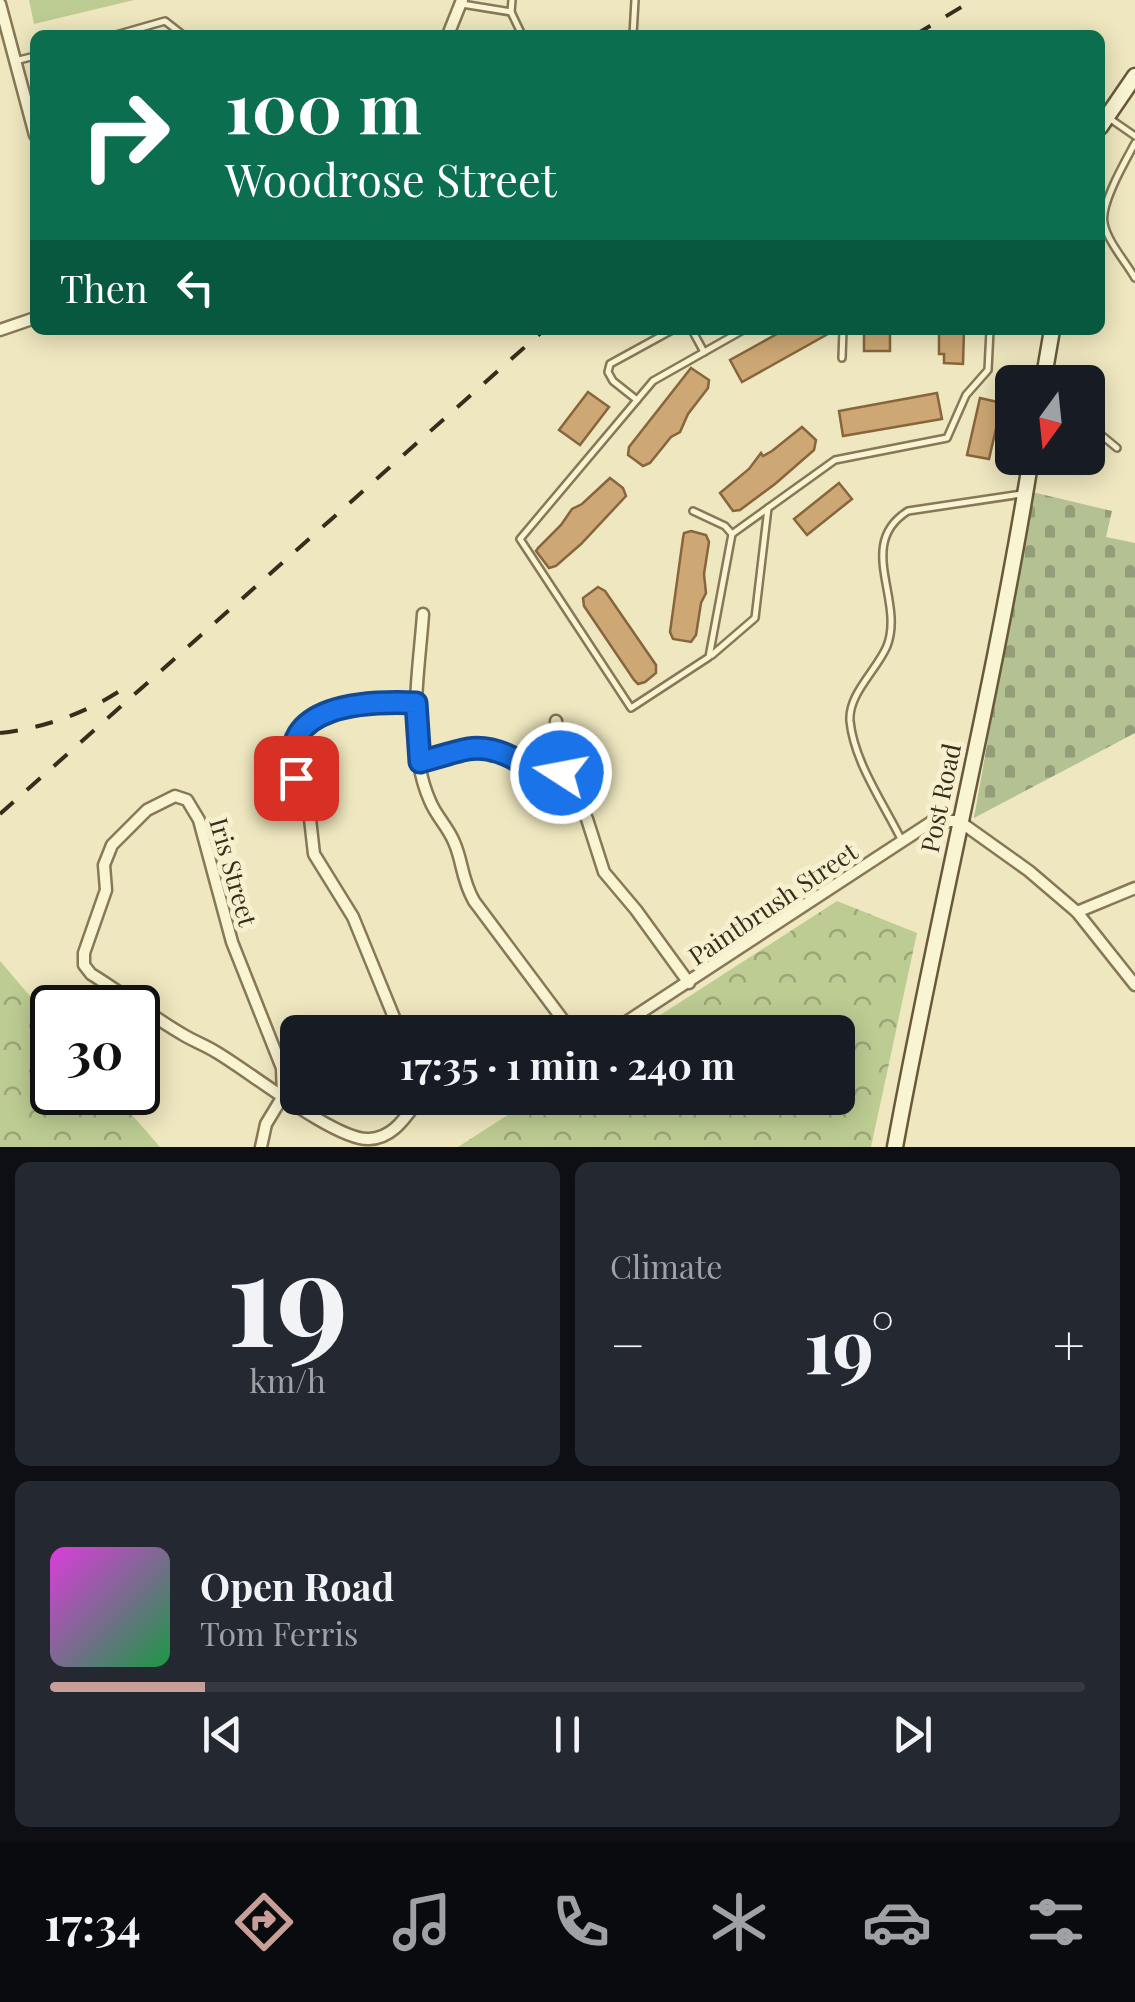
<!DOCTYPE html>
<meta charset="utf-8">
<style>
:root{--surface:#171b24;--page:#242831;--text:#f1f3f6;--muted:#9ea1a6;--line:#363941;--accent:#c89e98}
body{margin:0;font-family:"Playfair Display",serif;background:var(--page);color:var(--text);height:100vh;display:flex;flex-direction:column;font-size:38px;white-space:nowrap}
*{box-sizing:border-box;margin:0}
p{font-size:32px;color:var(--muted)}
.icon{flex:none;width:55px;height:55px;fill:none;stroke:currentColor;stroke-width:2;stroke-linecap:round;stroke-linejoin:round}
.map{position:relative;height:1147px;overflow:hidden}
.sheet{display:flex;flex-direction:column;gap:15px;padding:15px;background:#0d0f14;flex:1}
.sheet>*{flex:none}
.guide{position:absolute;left:30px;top:30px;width:1075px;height:305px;border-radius:15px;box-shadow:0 5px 25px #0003;background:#0b6e4f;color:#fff;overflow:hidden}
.needle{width:65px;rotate:195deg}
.controls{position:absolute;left:995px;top:365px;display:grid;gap:20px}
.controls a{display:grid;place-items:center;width:110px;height:110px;border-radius:15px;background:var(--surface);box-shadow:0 5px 25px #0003;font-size:50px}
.speed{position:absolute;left:30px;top:985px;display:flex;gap:20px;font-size:50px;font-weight:700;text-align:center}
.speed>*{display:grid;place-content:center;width:130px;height:130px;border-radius:50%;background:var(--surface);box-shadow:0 5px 25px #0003;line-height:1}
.speed .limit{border:5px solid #111;border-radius:15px;background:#fff;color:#111}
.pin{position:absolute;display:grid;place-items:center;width:85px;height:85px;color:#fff;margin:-42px;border-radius:20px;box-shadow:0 5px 15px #0006}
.me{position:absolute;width:110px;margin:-55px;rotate:281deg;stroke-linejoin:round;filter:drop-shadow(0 0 8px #0008)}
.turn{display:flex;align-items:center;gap:35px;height:210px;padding:0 30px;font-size:45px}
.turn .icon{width:130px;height:130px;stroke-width:2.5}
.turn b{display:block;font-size:70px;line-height:85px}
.then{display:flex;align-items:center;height:95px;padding:0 30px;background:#0003;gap:20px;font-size:38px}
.big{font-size:75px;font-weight:700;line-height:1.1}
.sheet .widget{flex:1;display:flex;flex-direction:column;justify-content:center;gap:15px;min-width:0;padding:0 35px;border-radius:15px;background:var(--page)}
.sheet .dial{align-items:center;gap:0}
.dial b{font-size:130px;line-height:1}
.song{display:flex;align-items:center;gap:30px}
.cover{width:120px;height:120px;border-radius:15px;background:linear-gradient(135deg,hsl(300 70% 55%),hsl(140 70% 35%))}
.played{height:10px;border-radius:5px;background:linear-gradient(90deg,var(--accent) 15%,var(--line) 15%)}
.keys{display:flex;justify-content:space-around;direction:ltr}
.heat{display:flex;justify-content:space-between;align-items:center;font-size:55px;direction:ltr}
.sheet .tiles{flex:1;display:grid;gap:15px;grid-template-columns:1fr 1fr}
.widget:last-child{grid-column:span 2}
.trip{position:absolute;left:280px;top:1015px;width:575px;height:100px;border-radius:15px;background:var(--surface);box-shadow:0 5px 25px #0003;font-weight:700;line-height:100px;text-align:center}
.tabs{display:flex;height:160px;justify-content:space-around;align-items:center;background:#090b0e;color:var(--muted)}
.tabs .icon{width:70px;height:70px}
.tabs .selected{color:var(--accent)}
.tabs b{font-size:45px;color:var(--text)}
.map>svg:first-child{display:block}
</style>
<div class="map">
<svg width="1135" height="1147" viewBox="0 0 1135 1147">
<defs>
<pattern id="forest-crowns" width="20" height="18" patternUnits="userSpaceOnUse" patternTransform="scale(2.5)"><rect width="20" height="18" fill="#bdcc93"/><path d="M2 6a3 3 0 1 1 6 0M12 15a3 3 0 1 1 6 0" fill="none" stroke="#9aa677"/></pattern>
<pattern id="cemetery-stones" width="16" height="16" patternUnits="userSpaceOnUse" patternTransform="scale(2.5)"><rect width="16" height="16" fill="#b4c193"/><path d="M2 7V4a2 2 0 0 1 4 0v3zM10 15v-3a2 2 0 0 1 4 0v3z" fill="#939d77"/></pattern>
</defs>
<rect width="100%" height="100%" fill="#eee7bf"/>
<g fill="url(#forest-crowns)">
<polygon points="837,901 917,933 871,1147 458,1147 534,1098 838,1098 838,1032 634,1032"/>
<polygon points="0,961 52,1022 52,1092 113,1093 160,1147 0,1147"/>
</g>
<polygon fill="url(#cemetery-stones)" points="1032,492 1112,511 1106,537 1135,543 1135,733 974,818"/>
<polygon fill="#bdcc93" points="29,0 134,0 34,24"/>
<g fill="#cda774" stroke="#87653d" stroke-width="2.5">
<polygon points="784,330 835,330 742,382 730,360"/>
<rect x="864" y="330" width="26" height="21"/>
<polygon points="939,330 964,330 963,364 944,363 944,354 939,354"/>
<polygon points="691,368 709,380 708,388 688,414 680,432 671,437 650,463 643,466 628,455 629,447"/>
<polygon points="588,392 609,407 580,445 559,430"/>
<polygon points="937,393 942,419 843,436 839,411"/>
<polygon points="980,398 1002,403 989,459 967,455"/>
<polygon points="802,427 816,440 814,450 775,484 740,510 733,511 720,493 749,469 761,453 763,456 772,451"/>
<polygon points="610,478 623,488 626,496 581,544 556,566 549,568 536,551 538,548 561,525 572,509 582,504"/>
<polygon points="839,483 852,499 807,535 794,519"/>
<polygon points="691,531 706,535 709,542 704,574 706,593 701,603 696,635 691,642 673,639 670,632 683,538 684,533"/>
<polygon points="598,587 605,591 656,665 656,673 645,682 638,684 634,680 584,606 583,598"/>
</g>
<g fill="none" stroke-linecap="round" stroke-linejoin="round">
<g stroke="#877857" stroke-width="10">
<g id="lane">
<polyline points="462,4 511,12 512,0"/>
<polyline points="511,12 522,35"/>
<polyline points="116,35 165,21 183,35"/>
<polyline points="633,35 635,0"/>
<polyline points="15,61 35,56"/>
<polyline points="1109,118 1135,136"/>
<path d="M1135,143C1126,160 1100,204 1104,223C1107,241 1126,262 1135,278"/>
<polyline points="692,330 704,352"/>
<polyline points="743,330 653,381 520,539 631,708 709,657 732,534 835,460 947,438 966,395 988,370 990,330"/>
<polyline points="842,358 843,330"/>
<polyline points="637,400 613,381 608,372 610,364 672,330"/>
<polyline points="1088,424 1117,448"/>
<polyline points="693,511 725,526 732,534"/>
<polyline points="712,655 755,618 768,508"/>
<path d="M902,841C884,804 854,762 850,721C848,694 877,670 887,646C905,600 855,544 908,511L1022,494"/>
</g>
</g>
<g stroke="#877857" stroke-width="15">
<g id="street">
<polyline points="0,4 35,135"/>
<polyline points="448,35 462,0"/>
<polyline points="0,330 35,318"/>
<path d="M423,614C419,673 405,745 430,801C436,816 448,827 454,842C463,862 461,878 474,901L572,1032"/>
<polyline points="556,721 561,773 558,785"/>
<polyline points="421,762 470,749 488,749 501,752 558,785 577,802 587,819 604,872 636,910 689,983"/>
<polyline points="1077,912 1135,888"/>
<polyline points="400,1032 353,917 314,854 308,801 292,763 295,744 306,725 323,714 340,707 379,702 416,703"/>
<polyline points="611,1032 933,821 959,821 1029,871 1077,912 1135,985"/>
<path d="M261,1147L266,1124L283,1096L282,1068L232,942L199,820L187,800L175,796L147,810L112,845L104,865L106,890L84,953V965L91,974C122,993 151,1016 182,1034C193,1041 205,1045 216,1052C249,1071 336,1141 369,1139C394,1138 406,1116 420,1098"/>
</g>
</g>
<g stroke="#69593b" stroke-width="19">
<g id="secondary">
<polyline points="1100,127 1135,76"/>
<polyline points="1043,382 1052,330"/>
<path d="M895,1147C937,916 994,689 1031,458"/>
</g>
</g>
<use href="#lane" stroke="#f9f4d2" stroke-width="5"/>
<use href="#street" stroke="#f9f4d2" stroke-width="10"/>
<use href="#secondary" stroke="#f9f4d2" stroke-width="14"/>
<g stroke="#362d1c" stroke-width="4" stroke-dasharray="18 18" stroke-linecap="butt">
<polyline points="915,35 973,0"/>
<path d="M0,733C45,728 90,712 127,686"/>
<polyline points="0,814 544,330"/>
</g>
</g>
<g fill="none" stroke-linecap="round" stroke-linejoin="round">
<g stroke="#114b97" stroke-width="25">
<path id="route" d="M296,778C273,703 369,701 416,703L420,762C436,758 452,752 468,749C501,743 531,770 558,785L561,773"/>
</g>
<use href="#route" stroke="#1a73e8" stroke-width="18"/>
</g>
<g text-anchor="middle" stroke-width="10" stroke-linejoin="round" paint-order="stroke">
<g font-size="25" fill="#362d1c" stroke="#f6f0cf">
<text transform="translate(941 798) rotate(-78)" y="9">Post Road</text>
<text transform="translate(233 872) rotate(74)" y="9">Iris Street</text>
<text transform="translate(773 904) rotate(-34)" y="9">Paintbrush Street</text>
</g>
</g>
</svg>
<div class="controls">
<a><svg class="needle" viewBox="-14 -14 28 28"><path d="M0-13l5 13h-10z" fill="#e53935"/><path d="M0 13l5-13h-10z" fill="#9ea1a6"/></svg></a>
</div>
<div class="speed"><div class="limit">30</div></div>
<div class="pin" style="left:296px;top:778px;background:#d93025"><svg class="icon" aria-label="arrive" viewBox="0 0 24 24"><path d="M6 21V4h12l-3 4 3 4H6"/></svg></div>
<svg class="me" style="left:561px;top:773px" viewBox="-20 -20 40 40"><circle r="17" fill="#1a73e8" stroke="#fff" stroke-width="3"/><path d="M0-11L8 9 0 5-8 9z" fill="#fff"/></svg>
<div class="trip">17:35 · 1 min · 240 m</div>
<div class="guide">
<div class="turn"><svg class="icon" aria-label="right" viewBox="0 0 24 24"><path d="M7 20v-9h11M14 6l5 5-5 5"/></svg><div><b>100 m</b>Woodrose Street</div></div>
<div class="then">Then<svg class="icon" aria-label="left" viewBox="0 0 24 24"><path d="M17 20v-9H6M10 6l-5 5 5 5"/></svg></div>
</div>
</div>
<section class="sheet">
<div class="tiles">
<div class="widget dial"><b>19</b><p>km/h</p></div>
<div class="widget"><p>Climate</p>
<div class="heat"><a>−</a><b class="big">19°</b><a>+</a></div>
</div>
<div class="widget">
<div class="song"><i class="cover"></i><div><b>Open Road</b><p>Tom Ferris</p></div></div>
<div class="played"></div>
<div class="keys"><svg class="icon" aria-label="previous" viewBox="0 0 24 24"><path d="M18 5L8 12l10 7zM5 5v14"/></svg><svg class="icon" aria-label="pause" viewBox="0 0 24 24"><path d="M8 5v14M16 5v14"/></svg><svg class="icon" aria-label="next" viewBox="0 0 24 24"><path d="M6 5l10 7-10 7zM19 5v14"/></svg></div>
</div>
</div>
</section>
<nav class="tabs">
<b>17:34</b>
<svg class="icon selected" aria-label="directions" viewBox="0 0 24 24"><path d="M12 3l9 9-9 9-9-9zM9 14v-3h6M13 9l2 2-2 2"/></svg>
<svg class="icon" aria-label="music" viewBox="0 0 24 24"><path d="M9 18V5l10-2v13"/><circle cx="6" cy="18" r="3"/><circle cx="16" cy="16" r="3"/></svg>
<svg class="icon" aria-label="phone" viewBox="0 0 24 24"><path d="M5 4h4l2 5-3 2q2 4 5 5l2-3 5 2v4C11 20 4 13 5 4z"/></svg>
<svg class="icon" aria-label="climate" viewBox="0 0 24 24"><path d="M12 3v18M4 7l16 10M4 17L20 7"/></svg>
<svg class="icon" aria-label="car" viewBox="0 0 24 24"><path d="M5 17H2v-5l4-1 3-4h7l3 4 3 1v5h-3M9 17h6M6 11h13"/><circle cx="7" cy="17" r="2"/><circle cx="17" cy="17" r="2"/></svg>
<svg class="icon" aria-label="filters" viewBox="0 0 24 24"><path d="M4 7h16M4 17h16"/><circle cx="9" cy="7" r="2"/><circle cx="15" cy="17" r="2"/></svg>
</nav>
